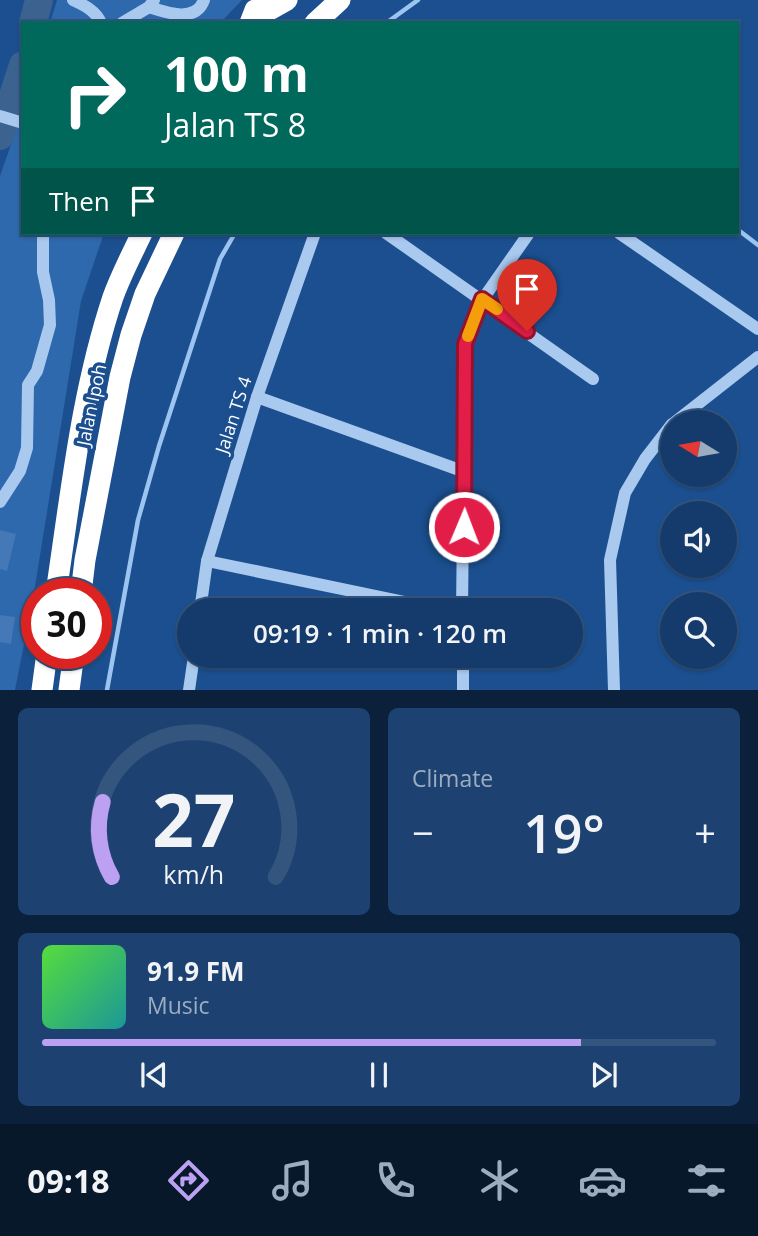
<!DOCTYPE html>
<meta charset="utf-8">
<style>
:root{--surface:#143b6b;--page:#1d4271;--text:#f1f3f6;--muted:#9dadc1;--line:#33557e;--accent:#bca0f2}
body{margin:0;font-family:"Open Sans",sans-serif;background:var(--page);color:var(--text);height:100vh;display:flex;flex-direction:column;font-size:26px;white-space:nowrap}
*{box-sizing:border-box;margin:0}
p{font-size:23px;color:var(--muted)}
.icon{flex:none;width:38px;height:38px;fill:none;stroke:currentColor;stroke-width:2;stroke-linecap:round;stroke-linejoin:round}
.map{position:relative;height:690px;overflow:hidden}
.drawer{display:flex;flex-direction:column;gap:18px;padding:18px;background:#0b203b;flex:1}
.drawer>*{flex:none}
.top-card{position:absolute;left:21px;top:21px;width:718px;height:214px;border-radius:0px;box-shadow:0 2px 5px #0004,0 0 0 2px var(--line);background:#00695c;color:#fff;overflow:hidden}
.needle{width:46px;rotate:281deg}
.tools{position:absolute;left:660px;top:410px;display:grid;gap:14px}
.tools a{display:grid;place-items:center;width:77px;height:77px;border-radius:50%;background:var(--surface);box-shadow:0 2px 5px #0004,0 0 0 2px var(--line);font-size:35px}
.speed{position:absolute;left:21px;top:578px;display:flex;gap:14px;font-size:35px;font-weight:700;text-align:center}
.speed>*{display:grid;place-content:center;width:91px;height:91px;border-radius:50%;background:var(--surface);box-shadow:0 2px 5px #0004,0 0 0 2px var(--line);line-height:1}
.speed .limit{border:10px solid #d22;background:#fff;color:#111}
.pin{position:absolute;display:grid;place-items:center;width:60px;height:60px;color:#fff;margin:-72px -30px;border-radius:50% 50% 50% 0;rotate:-45deg;box-shadow:0 0 7px #0007}
.pin .icon{rotate:45deg}
.me{position:absolute;width:77px;margin:-38px;rotate:1deg;stroke-linejoin:round;filter:drop-shadow(0 0 5px #0008)}
.turn{display:flex;align-items:center;gap:24px;height:147px;padding:0 28px;font-size:32px}
.turn .icon{width:91px;height:91px;stroke-width:2.5}
.turn b{display:block;font-size:49px;line-height:60px}
.then{display:flex;align-items:center;height:66px;padding:0 28px;background:#0003;gap:14px;font-size:26px}
.big{font-size:52px;font-weight:600;line-height:1.1}
.drawer .card{flex:1;display:flex;flex-direction:column;justify-content:center;gap:10px;min-width:0;padding:0 24px;border-radius:10px;background:var(--page)}
.drawer .dial{align-items:center;gap:0}
.dial svg{height:182px;overflow:visible;fill:none;stroke:var(--line);stroke-width:7;stroke-linecap:round;text-anchor:middle}
.dial text{fill:var(--text);stroke:none}
.song{display:flex;align-items:center;gap:21px}
.cover{width:84px;height:84px;border-radius:10px;background:linear-gradient(135deg,hsl(110 70% 55%),hsl(180 70% 35%))}
.played{height:7px;border-radius:4px;background:linear-gradient(90deg,var(--accent) 80%,var(--line) 80%)}
.keys{display:flex;justify-content:space-around;direction:ltr}
.heat{display:flex;justify-content:space-between;align-items:center;font-size:38px;direction:ltr}
.drawer .tiles{flex:1;display:grid;gap:18px;grid-template-columns:1fr 1fr}
.card:last-child{grid-column:span 2}
.trip{position:absolute;left:177px;top:598px;width:406px;height:70px;border-radius:35px;background:var(--surface);box-shadow:0 2px 5px #0004,0 0 0 2px var(--line);font-weight:600;line-height:70px;text-align:center}
.tab-bar{display:flex;height:112px;justify-content:space-around;align-items:center;background:#08182b;color:var(--muted)}
.tab-bar .icon{width:49px;height:49px}
.tab-bar .selected{color:var(--accent)}
.tab-bar b{font-size:32px;color:var(--text)}
.map>svg:first-child{display:block}
</style>
<div class="map">
<svg width="758" height="690" viewBox="0 0 758 690">
<rect width="100%" height="100%" fill="#1b4f8f"/>
<g fill="#2e69ad">
<polygon points="57,0 242,0 220,23 50,23"/>
<polygon points="23,110 23,233 104,233 81,301 33,599 15,690 0,690 0,176"/>
</g>
<g fill="none" stroke-linecap="round" stroke-linejoin="round">
<g stroke="#9cc4f0" stroke-width="4.5">
<polyline points="389,21 418,0"/>
<polyline points="385,23 389,21 412,23"/>
<polyline points="737,229 758,245"/>
<polyline points="107,690 138,520 159,446 220,259 235,233"/>
</g>
<g stroke="#3c6290" stroke-width="28">
<polyline points="33,23 39,0"/>
<polyline points="0,136 23,65"/>
</g>
</g>
<g fill="#4478b7">
<polygon points="0,530 16,534 7,571 0,569"/>
<polygon points="0,615 15,617 11,644 0,642"/>
</g>
<g fill="none" stroke-linecap="round" stroke-linejoin="round">
<g stroke="#a9c9ee" stroke-width="12">
<path d="M73,0C84,5 96,11 101,23"/>
<path d="M149,7C167,13 196,23 204,0"/>
<polyline points="122,23 149,7 154,0"/>
<polyline points="0,116 23,123"/>
<polyline points="386,233 593,379"/>
<polyline points="619,233 758,329"/>
<polyline points="257,397 465,472"/>
<polyline points="675,422 758,357"/>
<polyline points="0,502 20,471 27,448 28,385 37,371 50,325 49,300 43,272 43,233"/>
<polyline points="207,561 448,611"/>
<polyline points="200,611 207,561 257,397 315,233"/>
<polyline points="462,611 465,344 483,299 529,233"/>
<polyline points="463,656 463,690"/>
<polyline points="189,690 194,656"/>
<polyline points="614,690 610,560 625,493 645,459 672,424"/>
</g>
<g stroke="#fff" stroke-width="21">
<polyline points="250,23 255,10 271,9 287,0"/>
<polyline points="315,23 340,0"/>
<path d="M56,593C71,494 81,393 113,297C121,275 132,254 142,233"/>
<polyline points="81,593 85,560 120,377 131,335 145,294 174,233"/>
<polyline points="42,690 47,653"/>
<polyline points="69,690 74,653"/>
</g>
</g>
<g fill="none" stroke-linecap="round" stroke-linejoin="round">
<g stroke="#92132f" stroke-width="18">
<polyline id="route" points="464,527 465,344 482,299 527,331"/>
</g>
<use href="#route" stroke="#e11d48" stroke-width="12"/>
<polyline stroke="#f59e0b" stroke-width="12" points="468,336 482,299 497,309"/>
</g>
<g text-anchor="middle" stroke-width="7" stroke-linejoin="round" paint-order="stroke">
<g font-size="18" fill="#fff" stroke="#1b4f8f">
<text transform="translate(92 405) rotate(-78)" y="6">Jalan Ipoh</text>
<text transform="translate(234 415) rotate(-72)" y="6">Jalan TS 4</text>
</g>
</g>
</svg>
<div class="tools">
<a><svg class="needle" viewBox="-14 -14 28 28"><path d="M0-13l5 13h-10z" fill="#e53935"/><path d="M0 13l5-13h-10z" fill="#9dadc1"/></svg></a>
<a><svg class="icon" aria-label="sound" viewBox="0 0 24 24"><path d="M4 9h4l5-4v14l-5-4H4zM17 9q2 3 0 6"/></svg></a>
<a><svg class="icon" aria-label="search" viewBox="0 0 24 24"><circle cx="10" cy="10" r="6"/><path d="M15 15l6 6"/></svg></a>
</div>
<div class="speed"><div class="limit">30</div></div>
<div class="pin" style="left:527px;top:331px;background:#d93025"><svg class="icon" aria-label="arrive" viewBox="0 0 24 24"><path d="M6 21V4h12l-3 4 3 4H6"/></svg></div>
<svg class="me" style="left:464px;top:527px" viewBox="-20 -20 40 40"><circle r="17" fill="#e11d48" stroke="#fff" stroke-width="3"/><path d="M0-11L8 9 0 5-8 9z" fill="#fff"/></svg>
<div class="trip">09:19 · 1 min · 120 m</div>
<div class="top-card">
<div class="turn"><svg class="icon" aria-label="right" viewBox="0 0 24 24"><path d="M7 20v-9h11M14 6l5 5-5 5"/></svg><div><b>100 m</b>Jalan TS 8</div></div>
<div class="then">Then<svg class="icon" aria-label="arrive" viewBox="0 0 24 24"><path d="M6 21V4h12l-3 4 3 4H6"/></svg></div>
</div>
</div>
<section class="drawer">
<div class="tiles">
<div class="card dial"><svg viewBox="0 0 100 80">
<path d="M14 69A42 42 0 1 1 86 69"/>
<path d="M14 69A42 42 0 0 1 10 36" stroke="#bca0f2"/>
<text x="50" y="56" font-size="32" font-weight="700">27</text>
<text x="50" y="72" font-size="11">km/h</text>
</svg></div>
<div class="card"><p>Climate</p>
<div class="heat"><a>−</a><b class="big">19°</b><a>+</a></div>
</div>
<div class="card">
<div class="song"><i class="cover"></i><div><b>91.9 FM</b><p>Music</p></div></div>
<div class="played"></div>
<div class="keys"><svg class="icon" aria-label="previous" viewBox="0 0 24 24"><path d="M18 5L8 12l10 7zM5 5v14"/></svg><svg class="icon" aria-label="pause" viewBox="0 0 24 24"><path d="M8 5v14M16 5v14"/></svg><svg class="icon" aria-label="next" viewBox="0 0 24 24"><path d="M6 5l10 7-10 7zM19 5v14"/></svg></div>
</div>
</div>
</section>
<nav class="tab-bar">
<b>09:18</b>
<svg class="icon selected" aria-label="directions" viewBox="0 0 24 24"><path d="M12 3l9 9-9 9-9-9zM9 14v-3h6M13 9l2 2-2 2"/></svg>
<svg class="icon" aria-label="music" viewBox="0 0 24 24"><path d="M9 18V5l10-2v13"/><circle cx="6" cy="18" r="3"/><circle cx="16" cy="16" r="3"/></svg>
<svg class="icon" aria-label="phone" viewBox="0 0 24 24"><path d="M5 4h4l2 5-3 2q2 4 5 5l2-3 5 2v4C11 20 4 13 5 4z"/></svg>
<svg class="icon" aria-label="climate" viewBox="0 0 24 24"><path d="M12 3v18M4 7l16 10M4 17L20 7"/></svg>
<svg class="icon" aria-label="car" viewBox="0 0 24 24"><path d="M5 17H2v-5l4-1 3-4h7l3 4 3 1v5h-3M9 17h6M6 11h13"/><circle cx="7" cy="17" r="2"/><circle cx="17" cy="17" r="2"/></svg>
<svg class="icon" aria-label="filters" viewBox="0 0 24 24"><path d="M4 7h16M4 17h16"/><circle cx="9" cy="7" r="2"/><circle cx="15" cy="17" r="2"/></svg>
</nav>
